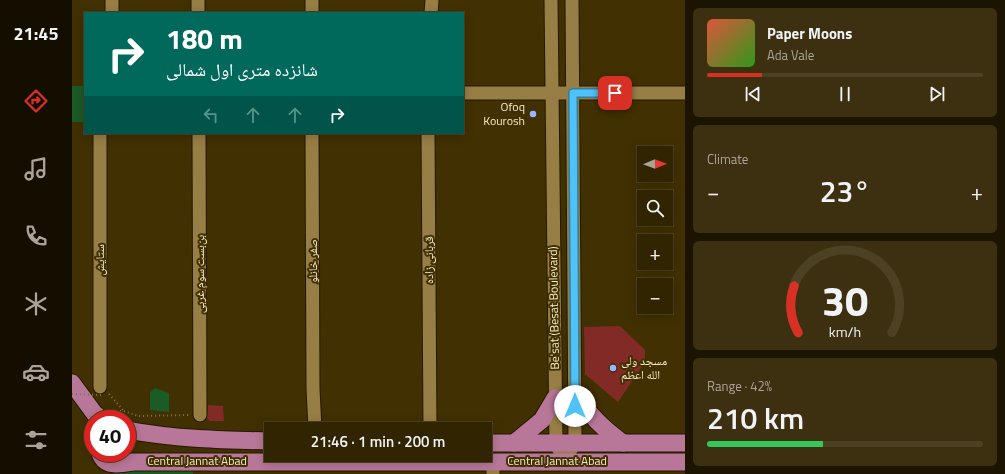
<!DOCTYPE html>
<meta charset="utf-8">
<style>
:root{--surface:#312401;--page:#3d3010;--text:#f1f3f6;--muted:#a8a499;--line:#4c4123;--accent:#d93025}
body{margin:0;font-family:"Titillium Web","Noto Naskh Arabic",sans-serif;background:var(--page);color:var(--text);height:100vh;display:flex;flex-direction:column;font-size:15px;white-space:nowrap}
*{box-sizing:border-box;margin:0}
p{font-size:13px;color:var(--muted)}
.icon{flex:none;width:22px;height:22px;fill:none;stroke:currentColor;stroke-width:2;stroke-linecap:round;stroke-linejoin:round}
.map{position:relative;flex:1;overflow:hidden}
.drawer{display:flex;flex-direction:column;gap:8px;padding:8px;background:#1b1401;width:320px}
.drawer>*{flex:none}
.banner{position:absolute;left:12px;top:12px;width:380px;height:122px;border-radius:0px;box-shadow:0 2px 10px #0003,0 0 0 1px var(--line);background:#00695c;color:#fff;overflow:hidden}
.needle{width:26px;rotate:89deg}
.buttons{position:absolute;left:565px;top:146px;display:grid;gap:8px}
.buttons a{display:grid;place-items:center;width:36px;height:36px;border-radius:0px;background:var(--surface);box-shadow:0 2px 10px #0003,0 0 0 1px var(--line);font-size:20px}
.speed{position:absolute;left:12px;top:410px;display:flex;gap:8px;font-size:20px;font-weight:700;text-align:center}
.speed>*{display:grid;place-content:center;width:52px;height:52px;border-radius:50%;background:var(--surface);box-shadow:0 2px 10px #0003,0 0 0 1px var(--line);line-height:1}
.speed .limit{border:6px solid #d22;background:#fff;color:#111}
.pin{position:absolute;display:grid;place-items:center;width:34px;height:34px;color:#fff;margin:-17px;border-radius:8px;box-shadow:0 2px 6px #0006}
.me{position:absolute;width:44px;margin:-22px;rotate:0deg;stroke-linejoin:round;filter:drop-shadow(0 0 3px #0008)}
.turn{display:flex;align-items:center;gap:14px;height:84px;padding:0 16px;font-size:18px}
.turn .icon{width:52px;height:52px;stroke-width:2.5}
.turn b{display:block;font-size:28px;line-height:34px}
.lanes{display:flex;align-items:center;height:38px;padding:0 16px;background:#0003;justify-content:center;gap:20px;direction:ltr}
.lanes .off{opacity:.35}
.big{font-size:30px;font-weight:600;line-height:1.1}
.drawer .card{flex:1;display:flex;flex-direction:column;justify-content:center;gap:6px;min-width:0;padding:0 14px;border-radius:6px;background:var(--page)}
.drawer .dial{align-items:center;gap:0}
.dial svg{height:104px;overflow:visible;fill:none;stroke:var(--line);stroke-width:7;stroke-linecap:round;text-anchor:middle}
.dial text{fill:var(--text);stroke:none}
.song{display:flex;align-items:center;gap:12px}
.cover{width:48px;height:48px;border-radius:6px;background:linear-gradient(135deg,hsl(10 70% 55%),hsl(110 70% 35%))}
.played{height:4px;border-radius:2px;background:linear-gradient(90deg,var(--accent) 20%,var(--line) 20%)}
.keys{display:flex;justify-content:space-around;direction:ltr}
.heat{display:flex;justify-content:space-between;align-items:center;font-size:22px;direction:ltr}
.charge{height:6px;border-radius:3px;background:linear-gradient(90deg,#34c759 42%,var(--line) 0)}
.trip{position:absolute;left:192px;top:422px;width:228px;height:40px;border-radius:0px;background:var(--surface);box-shadow:0 2px 10px #0003,0 0 0 1px var(--line);font-weight:600;line-height:40px;text-align:center}
main{display:flex;flex:1;min-height:0}
.tab-bar{display:flex;flex-direction:column;width:72px;justify-content:space-around;align-items:center;background:#140e00;color:var(--muted)}
.tab-bar .icon{width:28px;height:28px}
.tab-bar .on{color:var(--accent)}
.tab-bar b{font-size:18px;color:var(--text)}
.map>svg:first-child{display:block}
</style>
<main>
<nav class="tab-bar">
<b>21:45</b>
<svg class="icon on" aria-label="directions" viewBox="0 0 24 24"><path d="M12 3l9 9-9 9-9-9zM9 14v-3h6M13 9l2 2-2 2"/></svg>
<svg class="icon" aria-label="music" viewBox="0 0 24 24"><path d="M9 18V5l10-2v13"/><circle cx="6" cy="18" r="3"/><circle cx="16" cy="16" r="3"/></svg>
<svg class="icon" aria-label="phone" viewBox="0 0 24 24"><path d="M5 4h4l2 5-3 2q2 4 5 5l2-3 5 2v4C11 20 4 13 5 4z"/></svg>
<svg class="icon" aria-label="climate" viewBox="0 0 24 24"><path d="M12 3v18M4 7l16 10M4 17L20 7"/></svg>
<svg class="icon" aria-label="car" viewBox="0 0 24 24"><path d="M5 17H2v-5l4-1 3-4h7l3 4 3 1v5h-3M9 17h6M6 11h13"/><circle cx="7" cy="17" r="2"/><circle cx="17" cy="17" r="2"/></svg>
<svg class="icon" aria-label="filters" viewBox="0 0 24 24"><path d="M4 7h16M4 17h16"/><circle cx="9" cy="7" r="2"/><circle cx="15" cy="17" r="2"/></svg>
</nav>
<div class="map">
<svg width="613" height="474" viewBox="0 0 613 474">
<rect width="100%" height="100%" fill="#413001"/>
<g fill="#1a5b26">
<rect x="0" y="86" width="13" height="36"/>
<polygon points="83,388 97,393 97,412 78,410 78,392"/>
<polygon points="50,470 121,470 121,474 41,474"/>
</g>
<g fill="#822a26">
<polygon points="548,326 573,350 573,362 546,402 513,374 512,327"/>
<polygon points="136,405 151,406 152,421 138,421 135,418"/>
</g>
<g fill="none" stroke-linecap="round" stroke-linejoin="round">
<g stroke="#241900" stroke-width="15">
<g id="minor">
<polyline points="40,0 40,13"/>
<polyline points="479,0 484,444 487,450"/>
<polyline points="126,13 126,0"/>
<polyline points="240,13 240,0"/>
<polyline points="359,13 360,0"/>
<polyline points="391,93 613,93"/>
<polyline points="28,133 28,387"/>
<polyline points="127,133 128,415"/>
<polyline points="240,133 241,389 243,429"/>
<polyline points="356,133 358,429"/>
<polyline points="421,461 421,474"/>
<polyline points="492,461 503,443 500,0"/>
</g>
</g>
<g stroke="#241900" stroke-width="19">
<g id="major">
<polyline points="0,383 22,413 29,419"/>
<path d="M503,394C519,416 529,427 551,443"/>
<path d="M55,430C103,439 151,440 199,441"/>
<polyline points="413,443 613,443"/>
<polyline points="442,443 470,420 483,398"/>
<path d="M28,453C33,468 49,464 61,462H613"/>
</g>
</g>
<g stroke="#85754d" stroke-width="2" stroke-dasharray="1 3" stroke-linecap="butt">
<polyline points="37,394 52,411"/>
<polyline points="40,411 52,411 66,416 117,415"/>
</g>
<use href="#minor" stroke="#967e45" stroke-width="13"/>
<use href="#major" stroke="#b87798" stroke-width="17"/>
<polyline stroke="#85754d" stroke-width="2" stroke-dasharray="1 3" stroke-linecap="butt" points="0,394 30,395"/>
</g>
<g fill="none" stroke-linecap="round" stroke-linejoin="round">
<g stroke="#337fa1" stroke-width="10">
<polyline id="route" points="503,406 501,93 543,93"/>
</g>
<use href="#route" stroke="#4fc3f7" stroke-width="7"/>
</g>
<g fill="#98b5fd" stroke="#413001" stroke-width="1.5">
<circle cx="461" cy="114" r="4"/>
<circle cx="541" cy="368" r="4"/>
</g>
<g text-anchor="middle" stroke-width="4" stroke-linejoin="round" paint-order="stroke">
<g font-size="12" fill="#f6e9cc" stroke="#413001" text-anchor="end">
<text x="453" y="111">Ofoq<tspan x="453" dy="14">Kourosh</tspan></text>
<text x="549" y="365" text-anchor="start">مسجد ولی<tspan x="549" dy="14">الله اعظم</tspan></text>
</g>
<g font-size="12" fill="#f6e9cc" stroke="#413001">
<text transform="translate(28 260) rotate(-90)" y="4">ستایش</text>
<text transform="translate(357 260) rotate(-90)" y="4">قربانی زاده</text>
<text transform="translate(241 261) rotate(-90)" y="4">صفر خانلو</text>
<text transform="translate(128 274) rotate(-90)" y="4">بن‌بست سوم غربی</text>
<text transform="translate(482 308) rotate(-91)" y="4">Be'sat (Besat Boulevard)</text>
<text x="125" y="465">Central Jannat Abad</text>
<text x="485" y="465">Central Jannat Abad</text>
</g>
</g>
</svg>
<div class="buttons">
<a><svg class="needle" viewBox="-14 -14 28 28"><path d="M0-13l5 13h-10z" fill="#e53935"/><path d="M0 13l5-13h-10z" fill="#a8a499"/></svg></a>
<a><svg class="icon" aria-label="search" viewBox="0 0 24 24"><circle cx="10" cy="10" r="6"/><path d="M15 15l6 6"/></svg></a>
<a>+</a>
<a>−</a>
</div>
<div class="speed"><div class="limit">40</div></div>
<div class="pin" style="left:543px;top:93px;background:#d93025"><svg class="icon" aria-label="arrive" viewBox="0 0 24 24"><path d="M6 21V4h12l-3 4 3 4H6"/></svg></div>
<svg class="me" style="left:503px;top:406px" viewBox="-20 -20 40 40"><circle r="19" fill="#fff"/><path d="M0-13L10 11 0 6-10 11z" fill="#4fc3f7"/></svg>
<div class="trip">21:46 · 1 min · 200 m</div>
<div class="banner">
<div class="turn"><svg class="icon" aria-label="right" viewBox="0 0 24 24"><path d="M7 20v-9h11M14 6l5 5-5 5"/></svg><div><b>180 m</b>شانزده متری اول شمالی</div></div>
<div class="lanes"><svg class="icon off" aria-label="left" viewBox="0 0 24 24"><path d="M17 20v-9H6M10 6l-5 5 5 5"/></svg><svg class="icon off" aria-label="ahead" viewBox="0 0 24 24"><path d="M12 20V5M6 11l6-6 6 6"/></svg><svg class="icon off" aria-label="ahead" viewBox="0 0 24 24"><path d="M12 20V5M6 11l6-6 6 6"/></svg><svg class="icon" aria-label="right" viewBox="0 0 24 24"><path d="M7 20v-9h11M14 6l5 5-5 5"/></svg></div>
</div>
</div>
<section class="drawer">
<div class="card">
<div class="song"><i class="cover"></i><div><b>Paper Moons</b><p>Ada Vale</p></div></div>
<div class="played"></div>
<div class="keys"><svg class="icon" aria-label="previous" viewBox="0 0 24 24"><path d="M18 5L8 12l10 7zM5 5v14"/></svg><svg class="icon" aria-label="pause" viewBox="0 0 24 24"><path d="M8 5v14M16 5v14"/></svg><svg class="icon" aria-label="next" viewBox="0 0 24 24"><path d="M6 5l10 7-10 7zM19 5v14"/></svg></div>
</div>
<div class="card"><p>Climate</p>
<div class="heat"><a>−</a><b class="big">23°</b><a>+</a></div>
</div>
<div class="card dial"><svg viewBox="0 0 100 80">
<path d="M14 69A42 42 0 1 1 86 69"/>
<path d="M14 69A42 42 0 0 1 11 33" stroke="#d93025"/>
<text x="50" y="56" font-size="32" font-weight="700">30</text>
<text x="50" y="72" font-size="11">km/h</text>
</svg></div>
<div class="card"><p>Range · 42%</p><b class="big">210 km</b><div class="charge"></div></div>
</section>
</main>
